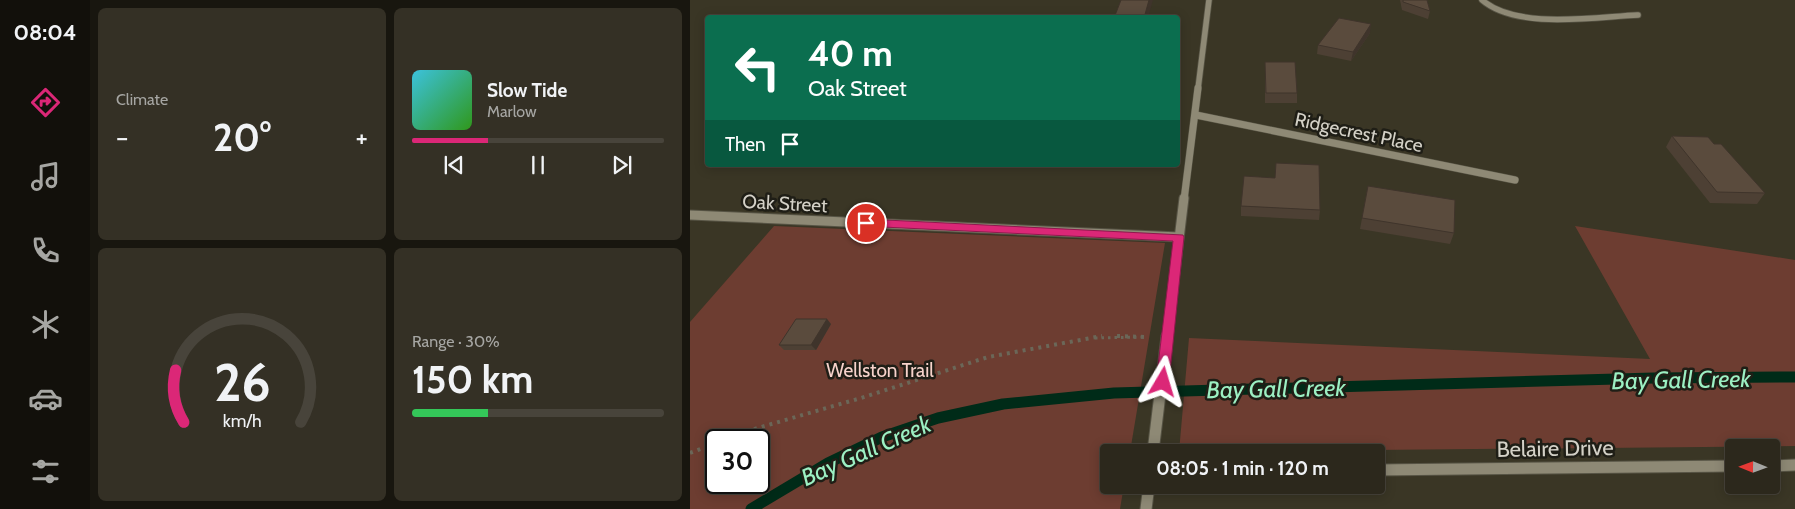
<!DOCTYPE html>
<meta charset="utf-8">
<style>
:root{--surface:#2c281c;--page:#343025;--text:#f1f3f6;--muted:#a6a6a3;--line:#48443b;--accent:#db2777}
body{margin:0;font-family:Cabin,sans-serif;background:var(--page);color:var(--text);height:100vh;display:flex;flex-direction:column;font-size:19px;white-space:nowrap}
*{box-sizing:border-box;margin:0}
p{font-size:16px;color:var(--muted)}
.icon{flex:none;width:28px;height:28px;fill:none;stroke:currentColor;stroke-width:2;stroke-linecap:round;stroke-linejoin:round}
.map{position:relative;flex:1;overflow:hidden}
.side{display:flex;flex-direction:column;gap:8px;padding:8px;background:#18160f;width:600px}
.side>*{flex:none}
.hud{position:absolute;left:15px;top:15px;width:475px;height:152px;border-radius:5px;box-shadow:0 2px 12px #0003,0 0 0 1px var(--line);background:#0b6e4f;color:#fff;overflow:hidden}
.needle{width:32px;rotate:271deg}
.fabs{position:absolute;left:1035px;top:439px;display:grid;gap:10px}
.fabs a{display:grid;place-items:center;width:55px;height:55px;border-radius:5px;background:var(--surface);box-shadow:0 2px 12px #0003,0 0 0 1px var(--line);font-size:25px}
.speed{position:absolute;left:15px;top:429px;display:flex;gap:10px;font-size:25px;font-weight:700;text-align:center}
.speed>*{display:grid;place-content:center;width:65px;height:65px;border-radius:50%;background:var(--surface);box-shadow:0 2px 12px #0003,0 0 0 1px var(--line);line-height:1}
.speed .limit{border:2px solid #111;border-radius:8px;background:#fff;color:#111}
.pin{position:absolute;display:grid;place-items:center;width:42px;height:42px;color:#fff;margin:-21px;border:2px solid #fff;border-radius:50%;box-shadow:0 1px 5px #0007}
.me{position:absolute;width:55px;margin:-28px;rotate:7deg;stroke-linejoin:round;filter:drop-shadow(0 0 4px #0008)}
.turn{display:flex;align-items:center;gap:18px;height:105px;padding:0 20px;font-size:22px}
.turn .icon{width:65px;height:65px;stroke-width:2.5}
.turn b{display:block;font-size:35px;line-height:42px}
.then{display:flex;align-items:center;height:48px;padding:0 20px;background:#0003;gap:10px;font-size:19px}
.big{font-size:38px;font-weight:800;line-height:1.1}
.side .card{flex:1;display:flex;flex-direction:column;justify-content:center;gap:8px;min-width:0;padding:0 18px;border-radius:8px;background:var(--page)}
.side .dial{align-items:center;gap:0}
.dial svg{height:130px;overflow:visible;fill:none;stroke:var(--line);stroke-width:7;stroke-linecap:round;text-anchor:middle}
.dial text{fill:var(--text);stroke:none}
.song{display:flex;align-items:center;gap:15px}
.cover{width:60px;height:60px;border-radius:8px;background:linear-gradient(135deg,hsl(190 70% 55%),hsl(110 70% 35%))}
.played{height:5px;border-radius:2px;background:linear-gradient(90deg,var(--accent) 30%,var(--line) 30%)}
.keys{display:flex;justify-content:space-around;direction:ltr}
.heat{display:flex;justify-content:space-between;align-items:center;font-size:28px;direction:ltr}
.charge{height:8px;border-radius:4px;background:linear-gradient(90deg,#34c759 30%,var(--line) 0)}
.side .tiles{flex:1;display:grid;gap:8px;grid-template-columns:repeat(2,1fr)}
.trip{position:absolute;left:410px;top:444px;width:285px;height:50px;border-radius:5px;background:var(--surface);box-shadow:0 2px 12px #0003,0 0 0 1px var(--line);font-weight:800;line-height:50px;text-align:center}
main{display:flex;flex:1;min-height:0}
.tab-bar{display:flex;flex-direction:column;width:90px;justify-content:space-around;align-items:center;background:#12100b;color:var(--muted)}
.tab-bar .icon{width:35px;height:35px}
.tab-bar .active{color:var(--accent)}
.tab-bar b{font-size:22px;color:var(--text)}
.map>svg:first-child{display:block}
</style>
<main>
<nav class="tab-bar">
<b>08:04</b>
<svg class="icon active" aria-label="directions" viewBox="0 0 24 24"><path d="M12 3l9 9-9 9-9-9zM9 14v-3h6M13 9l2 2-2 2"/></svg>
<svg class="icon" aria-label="music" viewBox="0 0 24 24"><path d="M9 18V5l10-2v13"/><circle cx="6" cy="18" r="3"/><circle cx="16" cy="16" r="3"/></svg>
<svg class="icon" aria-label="phone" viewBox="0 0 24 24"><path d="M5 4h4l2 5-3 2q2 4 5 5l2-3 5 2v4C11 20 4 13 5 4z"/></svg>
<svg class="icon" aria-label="climate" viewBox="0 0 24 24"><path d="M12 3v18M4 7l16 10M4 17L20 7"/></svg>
<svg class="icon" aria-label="car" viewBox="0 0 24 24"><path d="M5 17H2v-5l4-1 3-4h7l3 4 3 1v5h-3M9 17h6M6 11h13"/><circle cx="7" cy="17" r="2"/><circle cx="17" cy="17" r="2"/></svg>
<svg class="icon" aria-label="filters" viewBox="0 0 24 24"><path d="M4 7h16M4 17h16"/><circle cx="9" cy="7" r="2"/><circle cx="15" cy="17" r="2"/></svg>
</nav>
<section class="side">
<div class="tiles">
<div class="card"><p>Climate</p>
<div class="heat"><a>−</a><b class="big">20°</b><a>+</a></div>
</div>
<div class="card">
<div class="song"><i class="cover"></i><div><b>Slow Tide</b><p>Marlow</p></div></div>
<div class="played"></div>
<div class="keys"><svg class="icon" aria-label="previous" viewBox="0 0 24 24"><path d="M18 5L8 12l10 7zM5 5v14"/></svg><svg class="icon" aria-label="pause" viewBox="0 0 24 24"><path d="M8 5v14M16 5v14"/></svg><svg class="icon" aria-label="next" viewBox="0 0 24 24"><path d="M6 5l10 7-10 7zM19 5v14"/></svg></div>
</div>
<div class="card dial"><svg viewBox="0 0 100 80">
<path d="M14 69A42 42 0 1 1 86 69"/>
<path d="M14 69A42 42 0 0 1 9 37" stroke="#db2777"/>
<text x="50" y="56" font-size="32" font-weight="700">26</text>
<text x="50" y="72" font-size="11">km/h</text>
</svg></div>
<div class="card"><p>Range · 30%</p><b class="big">150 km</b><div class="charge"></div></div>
</div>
</section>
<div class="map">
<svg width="1105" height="509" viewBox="0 0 1105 509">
<rect width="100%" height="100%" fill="#3a3625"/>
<g fill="#6d3d31" fill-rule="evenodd">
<path d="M84,226L475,243L440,452H419V485H434L430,509H0V322ZM26,440H69V482H26Z"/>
<polygon points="885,226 1105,260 1105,446 489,452 499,338 960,359"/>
</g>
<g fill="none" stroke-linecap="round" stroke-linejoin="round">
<polyline stroke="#002b18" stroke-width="11" points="61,509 138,463 192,437 248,418 313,404 424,393 964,378 1105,377"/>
<g stroke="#575445" stroke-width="7">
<g id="minor-far3">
<path d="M792,0C827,30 904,17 948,15"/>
<polyline points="508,89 519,0"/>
</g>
</g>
<g stroke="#575445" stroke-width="8">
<g id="minor-far2">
<polyline points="506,115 825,180"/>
<polyline points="494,200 508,88"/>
</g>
</g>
<g stroke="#575445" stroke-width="11">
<g id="minor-far1">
<polyline points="0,215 489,237"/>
<polyline points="477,338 494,198"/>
</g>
</g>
<g stroke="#575445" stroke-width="13">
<g id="minor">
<polyline points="463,452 477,336"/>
<polyline points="1081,466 1105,465"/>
<polyline points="686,470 1044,466"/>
<polyline points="456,509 459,485"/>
</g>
</g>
<polyline stroke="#6b6758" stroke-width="3" stroke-dasharray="2.5 4" stroke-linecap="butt" points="405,338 456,337"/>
<g stroke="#6b6758" stroke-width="4" stroke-dasharray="3 5" stroke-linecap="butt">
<polyline points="427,336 456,337"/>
<polyline points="34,440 54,432 171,398 298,357 412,336"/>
<polyline points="0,453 26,443"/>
</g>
<use href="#minor-far3" stroke="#8e8975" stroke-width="5.5"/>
<use href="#minor-far2" stroke="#8e8975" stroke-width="7"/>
<use href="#minor-far1" stroke="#8e8975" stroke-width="9"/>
<use href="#minor" stroke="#8e8975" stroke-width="11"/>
</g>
<g fill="#4d4034">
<polygon points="710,0 737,0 740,11 738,19 712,10"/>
<polygon points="680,33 661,61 627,54 628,45"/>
<polygon points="575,62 607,93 607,103 575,103"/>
<polygon points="982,136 1075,193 1067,204 1020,203 976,147"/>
<polygon points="678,186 764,233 760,244 670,229"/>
<polygon points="551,206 630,210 629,220 551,216"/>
<polygon points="141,324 126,350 94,350 89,345"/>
</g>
<g fill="#3f342b">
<polygon points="459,0 463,0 458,18 454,18"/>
<polygon points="681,24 680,33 661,61 663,52"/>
<polygon points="137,319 141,324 126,350 121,345"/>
</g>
<g fill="#5a4b3d" stroke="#3f342b">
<polygon points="431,0 459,0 454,18 424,18"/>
<polygon points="713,0 737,0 740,11 713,2"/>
<polygon points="649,18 681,24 663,52 628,45"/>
<polygon points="575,62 605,62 607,93 576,93"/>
<polygon points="982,136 1018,137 1024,144 1031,144 1075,193 1027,192"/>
<polygon points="586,163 629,165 630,210 551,206 554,176 585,178"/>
<polygon points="678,186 765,200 764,233 672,218"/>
<polygon points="106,319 137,319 121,345 89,345"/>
</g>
<polygon fill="#db2777" stroke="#8e194d" points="176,219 493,235 494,237 479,382 477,386 473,388 468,386 466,382 483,241 172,226 171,223"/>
<g text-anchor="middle" stroke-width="5" stroke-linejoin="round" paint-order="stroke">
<g font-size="19" fill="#d4d1c7" stroke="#1f1e16">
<text transform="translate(669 132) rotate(12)" y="7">Ridgecrest Place</text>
<text transform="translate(95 203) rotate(3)" y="7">Oak Street</text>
</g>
<g font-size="19" fill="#f7d3cb" stroke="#1f1e16">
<text x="190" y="377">Wellston Trail</text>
</g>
<g font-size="22" fill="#d4d1c7" stroke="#1f1e16">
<text transform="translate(865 448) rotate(-1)" y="8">Belaire Drive</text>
</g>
<g font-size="24" font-style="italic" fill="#9cf0c3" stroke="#1f1e16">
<text transform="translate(991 380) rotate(-1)" y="8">Bay Gall Creek</text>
<text transform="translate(586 389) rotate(-1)" y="8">Bay Gall Creek</text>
<text transform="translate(176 451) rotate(-24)" y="8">Bay Gall Creek</text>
</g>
</g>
</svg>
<div class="fabs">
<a><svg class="needle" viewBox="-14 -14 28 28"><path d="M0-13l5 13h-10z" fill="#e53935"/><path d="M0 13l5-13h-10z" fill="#a6a6a3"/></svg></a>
</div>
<div class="speed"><div class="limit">30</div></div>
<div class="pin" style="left:176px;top:223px;background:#d93025"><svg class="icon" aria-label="arrive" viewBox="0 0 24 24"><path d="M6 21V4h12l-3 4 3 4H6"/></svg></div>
<svg class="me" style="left:473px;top:382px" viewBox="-20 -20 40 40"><path d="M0-17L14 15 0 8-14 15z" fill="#db2777" stroke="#fff" stroke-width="4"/></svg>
<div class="trip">08:05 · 1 min · 120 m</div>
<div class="hud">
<div class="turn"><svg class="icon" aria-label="left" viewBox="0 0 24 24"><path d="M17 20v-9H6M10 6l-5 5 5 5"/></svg><div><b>40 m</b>Oak Street</div></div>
<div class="then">Then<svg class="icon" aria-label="arrive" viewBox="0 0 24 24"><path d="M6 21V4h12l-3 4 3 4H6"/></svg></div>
</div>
</div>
</main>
